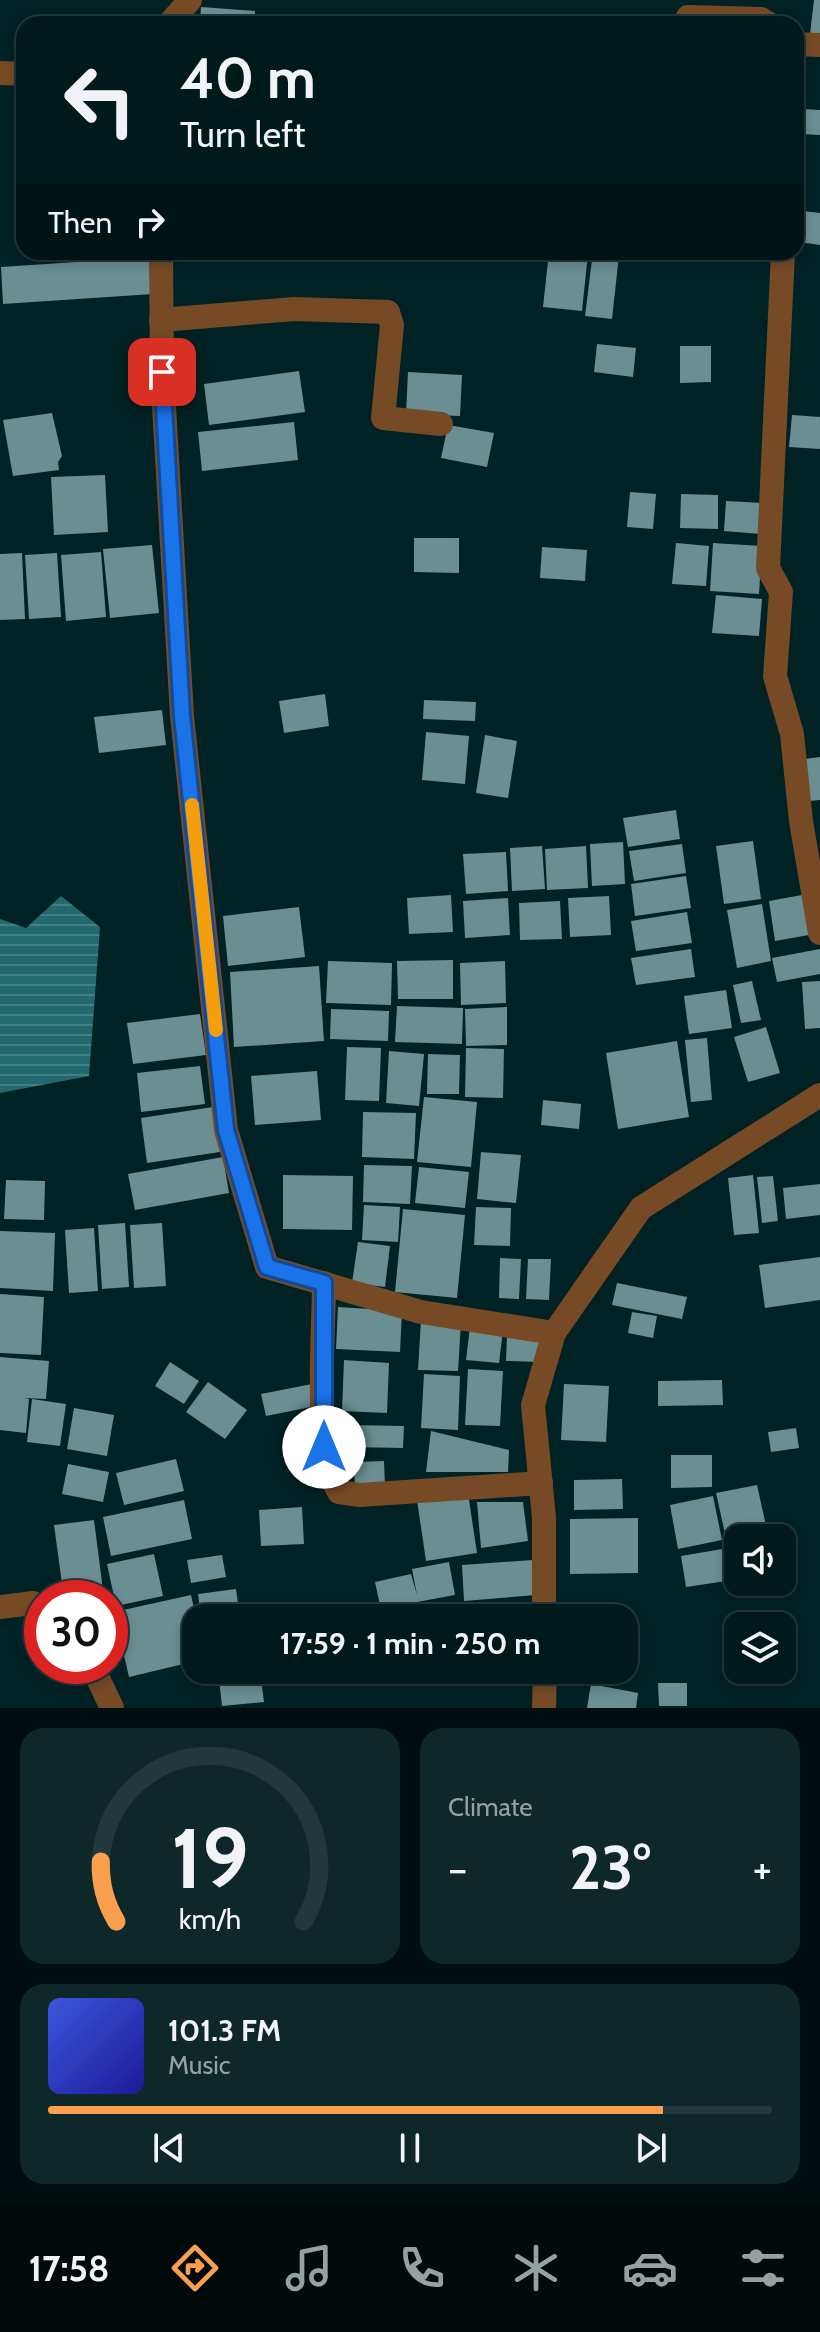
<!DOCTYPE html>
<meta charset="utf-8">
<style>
:root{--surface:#001a1c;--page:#0e2729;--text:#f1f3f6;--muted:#95a1a3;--line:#22383b;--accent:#fa9f4e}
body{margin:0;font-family:Cabin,sans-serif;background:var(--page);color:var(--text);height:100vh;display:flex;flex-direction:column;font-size:30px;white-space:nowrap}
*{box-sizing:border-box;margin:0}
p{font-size:26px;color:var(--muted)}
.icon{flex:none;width:44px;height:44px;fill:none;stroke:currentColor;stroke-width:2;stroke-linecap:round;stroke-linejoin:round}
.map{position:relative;height:1708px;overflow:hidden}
.side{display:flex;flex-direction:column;gap:20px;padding:20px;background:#000e0f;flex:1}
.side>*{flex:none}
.hud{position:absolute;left:16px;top:16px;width:788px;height:244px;border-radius:24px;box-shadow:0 4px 12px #0003,0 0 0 2px var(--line);background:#001a1c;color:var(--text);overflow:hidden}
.fabs{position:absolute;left:724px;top:1524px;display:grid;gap:16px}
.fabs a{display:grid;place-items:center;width:72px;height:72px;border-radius:16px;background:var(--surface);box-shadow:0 4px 12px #0003,0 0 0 2px var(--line);font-size:40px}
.speed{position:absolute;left:24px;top:1580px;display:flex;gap:16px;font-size:40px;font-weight:700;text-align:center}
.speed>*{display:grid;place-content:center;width:104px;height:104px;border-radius:50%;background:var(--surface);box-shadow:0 4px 12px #0003,0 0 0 2px var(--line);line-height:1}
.speed .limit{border:12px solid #d22;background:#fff;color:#111}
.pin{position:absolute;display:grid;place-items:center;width:68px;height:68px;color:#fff;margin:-34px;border-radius:16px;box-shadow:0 4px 12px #0006}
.me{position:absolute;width:88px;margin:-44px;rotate:0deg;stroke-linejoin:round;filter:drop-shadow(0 0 6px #0008)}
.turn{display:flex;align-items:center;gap:28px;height:168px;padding:0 32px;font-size:36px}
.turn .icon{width:104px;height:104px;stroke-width:2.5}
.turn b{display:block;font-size:56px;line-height:68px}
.then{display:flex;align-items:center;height:76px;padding:0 32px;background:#0003;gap:16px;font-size:30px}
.big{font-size:60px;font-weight:700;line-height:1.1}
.side .card{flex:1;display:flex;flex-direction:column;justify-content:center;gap:12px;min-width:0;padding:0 28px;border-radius:24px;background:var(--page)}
.side .dial{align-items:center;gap:0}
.dial svg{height:208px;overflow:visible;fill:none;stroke:var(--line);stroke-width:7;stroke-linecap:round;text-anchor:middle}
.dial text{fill:var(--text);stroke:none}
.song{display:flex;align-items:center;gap:24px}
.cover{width:96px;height:96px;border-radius:12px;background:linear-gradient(135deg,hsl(230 70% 55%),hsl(240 70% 35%))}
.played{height:8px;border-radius:4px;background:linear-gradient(90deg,var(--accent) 85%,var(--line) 85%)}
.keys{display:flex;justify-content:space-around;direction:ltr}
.heat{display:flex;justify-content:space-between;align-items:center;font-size:44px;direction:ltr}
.side .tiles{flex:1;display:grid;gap:20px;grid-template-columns:1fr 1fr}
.card:last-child{grid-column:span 2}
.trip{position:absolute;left:182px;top:1604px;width:456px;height:80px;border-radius:24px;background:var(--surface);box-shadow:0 4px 12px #0003,0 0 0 2px var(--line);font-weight:700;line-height:80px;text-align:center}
.menu{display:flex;height:128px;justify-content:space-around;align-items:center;background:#000a0b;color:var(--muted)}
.menu .icon{width:56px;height:56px}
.menu .on{color:var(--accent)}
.menu b{font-size:36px;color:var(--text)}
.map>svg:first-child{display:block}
</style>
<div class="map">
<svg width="820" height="1708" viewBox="0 0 820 1708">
<defs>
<pattern id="water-rules" width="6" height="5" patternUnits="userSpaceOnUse" patternTransform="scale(2)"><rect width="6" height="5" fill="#236970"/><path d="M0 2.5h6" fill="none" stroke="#437f85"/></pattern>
</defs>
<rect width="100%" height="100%" fill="#002225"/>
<polygon fill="url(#water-rules)" points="61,896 100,927 89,1076 0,1093 0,919 26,928"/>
<g fill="#6a8e92">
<polygon points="814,0 820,0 820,35 810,34"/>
<polygon points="201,7 255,11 254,24 200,24"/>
<polygon points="803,109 820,110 820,135 801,134"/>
<polygon points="803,211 820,213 820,245 799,242"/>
<polygon points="549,252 588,254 582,311 543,307"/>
<polygon points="593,252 619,255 612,319 585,316"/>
<polygon points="151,257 153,294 3,304 1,267"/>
<polygon points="597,344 636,348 633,377 594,372"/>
<polygon points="680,346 711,346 711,382 680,383"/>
<polygon points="299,371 305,412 209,425 204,384"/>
<polygon points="408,372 462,375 460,416 406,414"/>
<polygon points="52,413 62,456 58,462 59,470 13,476 3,420"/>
<polygon points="792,415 820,417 820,449 789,447"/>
<polygon points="294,422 298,460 202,471 198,432"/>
<polygon points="448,425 494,433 487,467 441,458"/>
<polygon points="105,475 108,532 54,535 51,477"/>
<polygon points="630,492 656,494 653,529 627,527"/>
<polygon points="681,494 718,495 718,529 680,528"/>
<polygon points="726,501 763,503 761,534 724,531"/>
<polygon points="414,538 459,538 459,573 414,572"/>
<polygon points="676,543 709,546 706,586 672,584"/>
<polygon points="713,543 762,546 759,594 710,591"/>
<polygon points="152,545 159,613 110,618 103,549"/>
<polygon points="542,547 587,550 585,581 540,578"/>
<polygon points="101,552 106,617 66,621 61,555"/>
<polygon points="22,553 25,619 0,620 0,554"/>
<polygon points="57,553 61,617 29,619 25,555"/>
<polygon points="716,595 762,599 759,636 712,633"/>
<polygon points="325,694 329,726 284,733 279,701"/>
<polygon points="424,700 476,702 475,721 423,719"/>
<polygon points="162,710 166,745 99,753 94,717"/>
<polygon points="426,732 469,736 465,784 422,780"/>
<polygon points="485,735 517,741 508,798 476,793"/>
<polygon points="820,757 820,800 809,801 805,759"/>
<polygon points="676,810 680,839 628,847 623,818"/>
<polygon points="753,841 761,899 724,904 716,846"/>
<polygon points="623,842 625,884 592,886 590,844"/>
<polygon points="682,844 686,873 634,881 629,851"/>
<polygon points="542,846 545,889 512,891 510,848"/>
<polygon points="586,846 588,888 547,890 545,849"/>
<polygon points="506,852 508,891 466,894 463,854"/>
<polygon points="686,876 691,908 635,916 631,884"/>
<polygon points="451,895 453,932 409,934 407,898"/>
<polygon points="802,895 809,935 775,941 769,901"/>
<polygon points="609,896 611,935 570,937 568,898"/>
<polygon points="508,898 510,935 465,938 463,901"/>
<polygon points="560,901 562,939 520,940 519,903"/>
<polygon points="762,904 771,961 737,968 727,910"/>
<polygon points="299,907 305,957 228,966 223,916"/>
<polygon points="687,912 692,943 636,951 631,921"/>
<polygon points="691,949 695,977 636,985 631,958"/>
<polygon points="820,949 820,974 777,982 772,958"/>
<polygon points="453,960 453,999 398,999 397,961"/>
<polygon points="328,961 392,963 391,1005 326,1003"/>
<polygon points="505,961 506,1003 461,1005 460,963"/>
<polygon points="319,966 324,1041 234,1047 230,972"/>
<polygon points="752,981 761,1020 741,1023 733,985"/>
<polygon points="820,981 820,1028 805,1029 802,982"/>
<polygon points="726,990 732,1028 689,1034 684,996"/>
<polygon points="397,1006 463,1008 462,1044 395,1042"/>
<polygon points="507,1007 507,1045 466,1046 465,1009"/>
<polygon points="331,1009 389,1011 388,1041 330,1039"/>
<polygon points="200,1014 206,1055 133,1064 127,1023"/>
<polygon points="766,1027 780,1073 748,1082 734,1037"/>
<polygon points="707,1038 712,1100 691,1102 685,1040"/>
<polygon points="677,1041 689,1117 618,1129 606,1053"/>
<polygon points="347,1047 381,1048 379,1101 345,1100"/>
<polygon points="466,1048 504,1049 503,1098 465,1097"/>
<polygon points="389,1051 424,1054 419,1106 386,1103"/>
<polygon points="428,1054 460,1055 459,1094 427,1094"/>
<polygon points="200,1066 205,1104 141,1112 137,1073"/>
<polygon points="317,1071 321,1120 255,1125 251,1076"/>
<polygon points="424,1097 477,1102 471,1167 417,1162"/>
<polygon points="543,1100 581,1104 579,1129 541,1125"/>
<polygon points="213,1107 220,1152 147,1163 141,1118"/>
<polygon points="363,1112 416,1113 414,1159 362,1157"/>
<polygon points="481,1152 521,1155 516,1203 477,1199"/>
<polygon points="223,1157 229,1193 135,1210 128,1174"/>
<polygon points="364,1165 412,1166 410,1204 363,1202"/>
<polygon points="419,1167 469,1172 465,1208 415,1203"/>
<polygon points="283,1175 353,1176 352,1230 283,1229"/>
<polygon points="753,1175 759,1233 734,1235 728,1178"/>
<polygon points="773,1176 778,1221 762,1223 757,1177"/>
<polygon points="6,1180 45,1181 44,1220 4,1219"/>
<polygon points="820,1184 820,1215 786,1219 783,1188"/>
<polygon points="364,1205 400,1207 398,1242 362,1240"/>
<polygon points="476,1207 511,1208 510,1246 474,1245"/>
<polygon points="403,1209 465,1215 457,1298 395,1292"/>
<polygon points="125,1223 129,1287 102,1289 98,1225"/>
<polygon points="162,1223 166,1286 134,1288 130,1225"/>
<polygon points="94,1228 98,1291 69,1293 65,1230"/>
<polygon points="0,1231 55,1233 53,1291 0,1288"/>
<polygon points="358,1242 390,1246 385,1287 352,1283"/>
<polygon points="820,1257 820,1300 765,1308 759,1265"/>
<polygon points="500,1258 521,1259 519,1299 499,1298"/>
<polygon points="528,1259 551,1259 549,1300 526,1299"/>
<polygon points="617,1283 687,1297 682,1319 612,1305"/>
<polygon points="0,1294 44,1297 41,1355 0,1353"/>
<polygon points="338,1307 402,1311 400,1352 336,1349"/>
<polygon points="632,1312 657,1316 653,1338 628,1333"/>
<polygon points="421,1320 461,1322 458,1371 418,1370"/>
<polygon points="470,1327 503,1330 499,1363 466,1360"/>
<polygon points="507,1335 541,1336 540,1362 506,1361"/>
<polygon points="0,1357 49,1361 46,1399 25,1398 29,1399 26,1433 0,1430"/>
<polygon points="344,1360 389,1363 387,1413 342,1411"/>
<polygon points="170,1362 199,1381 184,1404 155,1386"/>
<polygon points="468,1369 503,1371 500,1426 465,1425"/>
<polygon points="424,1374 460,1376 458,1430 421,1428"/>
<polygon points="722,1380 723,1405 658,1406 658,1381"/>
<polygon points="208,1382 247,1410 225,1439 186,1412"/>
<polygon points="317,1383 321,1405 266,1416 261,1394"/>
<polygon points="564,1384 609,1386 606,1442 561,1440"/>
<polygon points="32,1399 66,1404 60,1446 27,1442"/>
<polygon points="74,1408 114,1415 107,1456 67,1449"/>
<polygon points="349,1425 404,1426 403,1448 349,1447"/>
<polygon points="796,1428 799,1448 771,1452 768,1432"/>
<polygon points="431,1431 509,1450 508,1472 426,1472"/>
<polygon points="671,1455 712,1455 712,1487 671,1488"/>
<polygon points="176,1459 184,1491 124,1505 116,1473"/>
<polygon points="384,1461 385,1486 355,1487 354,1462"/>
<polygon points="68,1464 109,1472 103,1502 62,1494"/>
<polygon points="622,1479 623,1509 574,1510 574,1480"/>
<polygon points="757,1485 767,1530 726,1538 716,1493"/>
<polygon points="468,1493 477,1553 426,1561 417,1500"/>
<polygon points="713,1496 722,1540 678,1549 670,1505"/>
<polygon points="184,1500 192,1539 111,1556 103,1517"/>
<polygon points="477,1502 523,1502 528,1541 481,1548"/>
<polygon points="302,1507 304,1544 261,1546 259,1510"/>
<polygon points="638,1518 638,1573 570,1574 570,1519"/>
<polygon points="94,1520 104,1598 64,1598 54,1525"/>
<polygon points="728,1548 733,1580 686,1587 681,1556"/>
<polygon points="154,1554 163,1596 116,1606 107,1564"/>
<polygon points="222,1555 226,1577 191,1583 187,1560"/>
<polygon points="533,1560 536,1595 464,1601 462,1565"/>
<polygon points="449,1562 455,1595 417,1602 419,1607 382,1615 375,1582 411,1574 417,1595 412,1569"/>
<polygon points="236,1589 240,1618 201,1618 198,1594"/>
<polygon points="191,1595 196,1617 196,1661 129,1677 114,1612"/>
<polygon points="218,1670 260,1670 264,1702 222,1706"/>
<polygon points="658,1683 687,1683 687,1706 659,1706"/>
<polygon points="591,1684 638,1693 636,1708 587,1708"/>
</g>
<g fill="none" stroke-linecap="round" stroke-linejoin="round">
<g stroke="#764a25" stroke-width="24">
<polyline points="688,17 761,19 769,24"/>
<polyline points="169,24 190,0"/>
<polyline points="796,44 820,45"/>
<polyline points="0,73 24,74"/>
<polyline points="161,252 162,372 182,716 226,1130 267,1267 421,1312 554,1333"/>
<polyline points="783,252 768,568 781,592 775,676 792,734 801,821 820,933"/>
<polyline points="161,320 294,309 388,312 392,325 383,418 441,424"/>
<path d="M324,1283C324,1335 313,1451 339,1492L360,1495L541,1483"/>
<polyline points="0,1607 33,1603 42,1611"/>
<polyline points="544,1618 544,1518 533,1405 554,1333 641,1208 820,1095"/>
<polyline points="92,1666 112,1708"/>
<polyline points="544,1708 545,1670"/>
</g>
</g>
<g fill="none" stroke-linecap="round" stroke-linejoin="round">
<g stroke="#114b97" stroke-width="20">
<polyline id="route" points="162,372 182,716 226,1130 267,1267 324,1283 324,1447"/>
</g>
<use href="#route" stroke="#1a73e8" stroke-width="14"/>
<polyline stroke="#f59e0b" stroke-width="14" points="192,805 216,1030"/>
</g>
</svg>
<div class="fabs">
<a><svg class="icon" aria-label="sound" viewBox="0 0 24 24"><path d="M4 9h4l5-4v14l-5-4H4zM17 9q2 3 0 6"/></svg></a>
<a><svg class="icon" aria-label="layers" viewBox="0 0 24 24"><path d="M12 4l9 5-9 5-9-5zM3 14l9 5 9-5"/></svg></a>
</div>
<div class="speed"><div class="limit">30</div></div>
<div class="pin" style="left:162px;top:372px;background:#d93025"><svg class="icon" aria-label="arrive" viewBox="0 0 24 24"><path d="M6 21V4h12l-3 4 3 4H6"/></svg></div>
<svg class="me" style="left:324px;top:1447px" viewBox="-20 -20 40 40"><circle r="19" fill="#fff"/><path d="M0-13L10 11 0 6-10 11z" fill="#1a73e8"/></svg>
<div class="trip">17:59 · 1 min · 250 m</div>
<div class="hud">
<div class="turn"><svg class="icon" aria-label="left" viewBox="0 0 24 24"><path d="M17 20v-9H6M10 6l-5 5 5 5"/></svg><div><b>40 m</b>Turn left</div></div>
<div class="then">Then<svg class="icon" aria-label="right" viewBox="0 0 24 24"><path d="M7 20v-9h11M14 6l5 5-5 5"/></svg></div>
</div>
</div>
<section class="side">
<div class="tiles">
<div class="card dial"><svg viewBox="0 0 100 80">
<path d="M14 69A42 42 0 1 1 86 69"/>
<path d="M14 69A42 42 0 0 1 8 46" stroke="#fa9f4e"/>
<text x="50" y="56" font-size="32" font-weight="700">19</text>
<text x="50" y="72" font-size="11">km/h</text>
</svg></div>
<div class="card"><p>Climate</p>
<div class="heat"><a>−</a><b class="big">23°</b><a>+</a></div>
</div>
<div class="card">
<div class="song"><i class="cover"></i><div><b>101.3 FM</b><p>Music</p></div></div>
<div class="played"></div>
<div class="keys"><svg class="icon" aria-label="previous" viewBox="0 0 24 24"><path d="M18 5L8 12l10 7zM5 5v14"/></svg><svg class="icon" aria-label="pause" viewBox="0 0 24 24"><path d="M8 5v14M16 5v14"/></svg><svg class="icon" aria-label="next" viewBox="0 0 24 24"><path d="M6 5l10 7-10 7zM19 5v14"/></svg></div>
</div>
</div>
</section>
<nav class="menu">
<b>17:58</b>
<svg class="icon on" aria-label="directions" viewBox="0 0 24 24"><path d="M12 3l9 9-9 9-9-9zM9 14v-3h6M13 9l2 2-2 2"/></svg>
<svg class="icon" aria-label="music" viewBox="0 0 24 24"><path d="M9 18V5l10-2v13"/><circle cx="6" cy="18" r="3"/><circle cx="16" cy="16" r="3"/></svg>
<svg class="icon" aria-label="phone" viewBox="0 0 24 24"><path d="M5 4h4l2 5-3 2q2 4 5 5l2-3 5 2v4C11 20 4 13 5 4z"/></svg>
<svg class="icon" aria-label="climate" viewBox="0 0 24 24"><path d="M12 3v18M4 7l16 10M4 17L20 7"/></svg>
<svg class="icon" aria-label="car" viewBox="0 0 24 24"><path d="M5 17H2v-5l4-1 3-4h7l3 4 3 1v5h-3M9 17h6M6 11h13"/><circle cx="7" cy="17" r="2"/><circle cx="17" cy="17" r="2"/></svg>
<svg class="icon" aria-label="filters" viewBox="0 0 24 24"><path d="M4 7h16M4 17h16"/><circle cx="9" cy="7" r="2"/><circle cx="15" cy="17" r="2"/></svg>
</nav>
